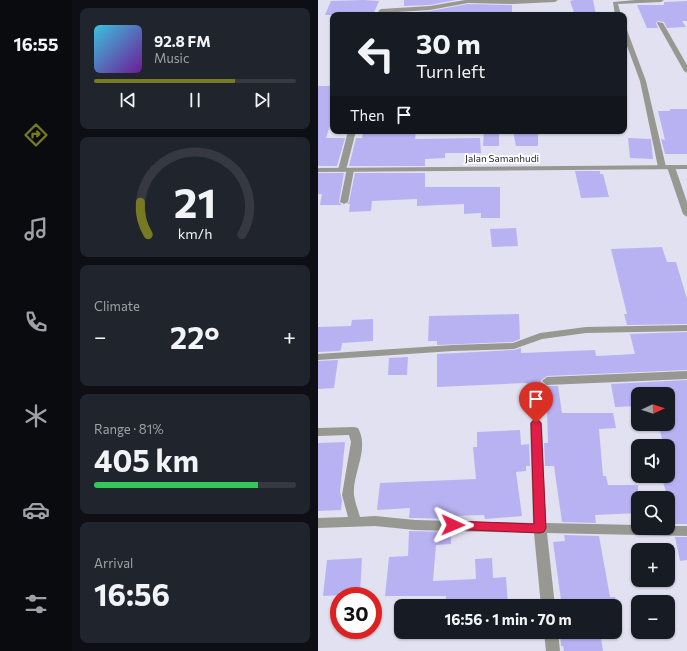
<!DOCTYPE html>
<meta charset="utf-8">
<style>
:root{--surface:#171b24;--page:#20242c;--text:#f1f3f6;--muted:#9ea1a6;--line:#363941;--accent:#767a23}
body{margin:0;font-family:Commissioner,sans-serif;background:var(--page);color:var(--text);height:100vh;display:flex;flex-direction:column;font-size:15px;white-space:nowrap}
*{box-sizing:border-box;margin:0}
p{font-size:13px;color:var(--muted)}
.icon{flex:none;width:22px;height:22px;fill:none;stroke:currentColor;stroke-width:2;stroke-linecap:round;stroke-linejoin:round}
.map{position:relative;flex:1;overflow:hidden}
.side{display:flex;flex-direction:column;gap:8px;padding:8px;background:#0d0f14;width:246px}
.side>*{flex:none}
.guide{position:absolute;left:12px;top:12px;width:297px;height:122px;border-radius:8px;box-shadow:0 1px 3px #0004;background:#171b24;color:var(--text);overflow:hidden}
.needle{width:26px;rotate:86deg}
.buttons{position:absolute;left:313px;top:387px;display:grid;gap:8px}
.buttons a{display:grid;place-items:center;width:44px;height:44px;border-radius:8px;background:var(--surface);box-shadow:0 1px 3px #0004;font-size:20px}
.speed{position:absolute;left:12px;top:587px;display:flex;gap:8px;font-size:20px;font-weight:700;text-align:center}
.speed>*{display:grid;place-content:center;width:52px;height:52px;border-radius:50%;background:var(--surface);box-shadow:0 1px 3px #0004;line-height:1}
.speed .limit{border:6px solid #d22;background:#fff;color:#111}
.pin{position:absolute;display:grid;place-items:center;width:34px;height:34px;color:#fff;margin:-41px -17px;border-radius:50% 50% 50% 0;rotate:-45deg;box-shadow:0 0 4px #0007}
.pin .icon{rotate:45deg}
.me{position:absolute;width:44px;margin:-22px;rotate:91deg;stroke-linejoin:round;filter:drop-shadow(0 0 3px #0008)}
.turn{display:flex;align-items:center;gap:14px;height:84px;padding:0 20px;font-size:18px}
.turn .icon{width:52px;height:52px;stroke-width:2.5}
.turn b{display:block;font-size:28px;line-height:34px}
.then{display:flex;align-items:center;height:38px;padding:0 20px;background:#0003;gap:8px;font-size:15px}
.big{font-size:30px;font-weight:700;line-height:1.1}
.side .tile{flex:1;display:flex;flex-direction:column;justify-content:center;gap:6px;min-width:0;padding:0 14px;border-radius:8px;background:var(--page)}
.side .dial{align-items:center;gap:0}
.dial svg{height:104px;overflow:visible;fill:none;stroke:var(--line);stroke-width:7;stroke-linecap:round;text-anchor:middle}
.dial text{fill:var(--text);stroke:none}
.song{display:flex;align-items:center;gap:12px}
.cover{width:48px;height:48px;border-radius:6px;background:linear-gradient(135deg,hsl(190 70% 55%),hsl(280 70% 35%))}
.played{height:4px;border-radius:2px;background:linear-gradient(90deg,var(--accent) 70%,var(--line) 70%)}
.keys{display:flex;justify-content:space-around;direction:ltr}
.heat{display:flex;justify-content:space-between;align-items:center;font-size:22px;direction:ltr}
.charge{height:6px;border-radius:3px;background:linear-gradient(90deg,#34c759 81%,var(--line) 0)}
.trip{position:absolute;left:76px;top:599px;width:228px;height:40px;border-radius:8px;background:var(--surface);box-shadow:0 1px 3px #0004;font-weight:700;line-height:40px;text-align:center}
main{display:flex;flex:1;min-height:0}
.tabs{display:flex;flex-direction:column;width:72px;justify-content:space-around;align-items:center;background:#090b0e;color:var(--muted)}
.tabs .icon{width:28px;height:28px}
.tabs .active{color:var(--accent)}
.tabs b{font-size:18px;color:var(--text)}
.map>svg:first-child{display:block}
</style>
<main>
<nav class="tabs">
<b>16:55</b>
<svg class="icon active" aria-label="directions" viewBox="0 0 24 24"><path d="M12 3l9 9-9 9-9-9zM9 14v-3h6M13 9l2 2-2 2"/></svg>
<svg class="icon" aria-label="music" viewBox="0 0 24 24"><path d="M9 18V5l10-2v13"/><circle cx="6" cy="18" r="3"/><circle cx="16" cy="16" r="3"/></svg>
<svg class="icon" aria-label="phone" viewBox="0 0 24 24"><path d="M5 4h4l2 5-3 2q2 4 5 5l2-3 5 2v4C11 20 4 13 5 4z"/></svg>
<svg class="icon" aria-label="climate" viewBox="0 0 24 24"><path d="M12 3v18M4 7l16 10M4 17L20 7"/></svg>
<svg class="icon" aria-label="car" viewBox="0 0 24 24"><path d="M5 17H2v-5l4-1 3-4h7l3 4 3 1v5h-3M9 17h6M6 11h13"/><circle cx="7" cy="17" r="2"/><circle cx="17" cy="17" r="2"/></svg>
<svg class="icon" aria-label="filters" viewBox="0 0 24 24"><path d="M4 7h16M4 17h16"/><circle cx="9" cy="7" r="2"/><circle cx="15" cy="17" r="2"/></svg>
</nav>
<section class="side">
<div class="tile">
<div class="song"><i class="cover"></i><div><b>92.8 FM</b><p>Music</p></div></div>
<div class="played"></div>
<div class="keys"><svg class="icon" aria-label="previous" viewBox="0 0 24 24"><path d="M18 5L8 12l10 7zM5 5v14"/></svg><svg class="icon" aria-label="pause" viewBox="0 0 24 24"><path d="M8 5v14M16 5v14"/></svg><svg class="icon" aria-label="next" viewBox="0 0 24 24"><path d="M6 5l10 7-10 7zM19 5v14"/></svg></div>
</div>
<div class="tile dial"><svg viewBox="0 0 100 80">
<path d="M14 69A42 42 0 1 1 86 69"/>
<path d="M14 69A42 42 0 0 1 8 44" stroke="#767a23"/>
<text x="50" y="56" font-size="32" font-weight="700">21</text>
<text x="50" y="72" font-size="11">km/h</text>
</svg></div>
<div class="tile"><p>Climate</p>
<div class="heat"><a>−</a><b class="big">22°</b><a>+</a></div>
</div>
<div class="tile"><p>Range · 81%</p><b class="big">405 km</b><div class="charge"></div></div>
<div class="tile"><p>Arrival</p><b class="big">16:56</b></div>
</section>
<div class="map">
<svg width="369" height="651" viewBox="0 0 369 651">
<rect width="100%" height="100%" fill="#e2e1f1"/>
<g fill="#b9b2f2">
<polygon points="45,0 61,1 55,15 7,15 13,1"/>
<polygon points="86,0 138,0 112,5 86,6"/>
<polygon points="256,0 275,0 278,15 257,15 252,1"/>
<polygon points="369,1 369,21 364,21 368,27 349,28 346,22 340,21 338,23 340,28 329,28 319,5 346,5 346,2"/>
<polygon points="150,4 194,5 194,14 85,15 85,13 112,11"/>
<polygon points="0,86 15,86 15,116 8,138 27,138 19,166 0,166"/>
<polygon points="352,109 369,109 369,154 347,154 343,139 347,140 340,111 352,111"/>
<polygon points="98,131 97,139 162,138 163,153 127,153 127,158 107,159 107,166 31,166 38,138 44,138 45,132"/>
<polygon points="166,131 181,131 181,146 165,146"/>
<polygon points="195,131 220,131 220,146 198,146"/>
<polygon points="310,138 333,139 335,159 312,158"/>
<polygon points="257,171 282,171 282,174 285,174 291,197 263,198"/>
<polygon points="0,173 26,173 21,202 24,205 2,205 4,194 0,194"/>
<polygon points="37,173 107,173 107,187 182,187 182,218 163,218 163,213 146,214 146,204 99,206 99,199 54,201 53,211 31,212 32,204 29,204 31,202"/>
<polygon points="198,228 200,246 174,247 172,229"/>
<polygon points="344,247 349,262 358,262 369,299 369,324 309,325 306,314 309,314 293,249"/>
<polygon points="201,314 202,339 195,342 119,345 119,341 110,341 111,316"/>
<polygon points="55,319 55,341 24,343 23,350 21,351 0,352 0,327 33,326 34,320"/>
<polygon points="369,332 369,370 229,376 222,381 229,386 240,386 244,413 295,413 298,428 281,429 285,476 288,476 290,485 320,485 320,513 277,515 278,523 244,522 236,466 227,466 226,443 230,443 229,412 211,413 209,383 119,387 119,354 196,350 203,348 203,353 277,350 278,356 317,354 312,334"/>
<polygon points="90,357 89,375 70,375 71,358"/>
<polygon points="20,360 16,388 0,389 0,361"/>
<polygon points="369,380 369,524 352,524 350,498 343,476 350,476 350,446 346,446 340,424 350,424 350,394 320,394 320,406 297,407 293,384"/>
<polygon points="202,430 203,445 211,444 212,466 208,466 208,471 198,472 204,516 167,519 166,515 132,516 132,519 97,518 91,518 92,508 59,510 62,483 158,479 155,447 159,447 159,432"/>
<polygon points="27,442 22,492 24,500 23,510 0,511 0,443"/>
<polygon points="91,531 133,532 133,544 118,545 115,581 158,579 157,559 174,558 175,578 188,577 190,606 128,606 128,596 67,596 71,557 90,556"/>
<polygon points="246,535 281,536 292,597 297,597 300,617 297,617 297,606 239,606 238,600 243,600 235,542 247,541"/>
<polygon points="357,537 369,537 369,560 362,561"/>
<polygon points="44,558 42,594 5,596 9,560"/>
<polygon points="242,632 282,632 285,651 246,651 245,646 243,646"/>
</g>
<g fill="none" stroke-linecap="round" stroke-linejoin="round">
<g fill="#979891" fill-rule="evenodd">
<polygon points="147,0 240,0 237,2 195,4 150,3 112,10 63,13 60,11 63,9 112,6"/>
<polygon points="318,0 346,0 343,2 300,4 303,15 297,15 295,2"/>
<polygon points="340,22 345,23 369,65 369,73 366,71 339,23"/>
<polygon points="306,28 309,30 328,81 348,167 347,169 344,169 340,167 322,81 306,38"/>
<polygon points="30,131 38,131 28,170 24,172 20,170"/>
<polygon points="350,165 353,165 357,167 369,202 369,217 365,214 349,167"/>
<polygon points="29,168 35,168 36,170 30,202 26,204 22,202"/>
<polygon points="369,325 369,331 268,333 224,339 196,349 135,351 0,360 0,354 135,345 195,343 222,333 268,327"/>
<polygon points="369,371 369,379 229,385 224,381 229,377"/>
<path d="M218,419L222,420L224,423L228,523L320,525V528H350V526H369V536L229,533L237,606H223L216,533L97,530L57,526L0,528V518L30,517L24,495L33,442L31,435L0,436V428L36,427L40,428C52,449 34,474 36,495C37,502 40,510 42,517L57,516L97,520L215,523L212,423L214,420Z"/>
<polygon points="226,632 240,632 242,651 228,651"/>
</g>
<polygon fill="#979891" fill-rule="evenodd" points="369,165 369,169 0,172 0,168"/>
</g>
<polygon fill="#e11d48" stroke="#92132f" points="218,419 223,423 228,528 226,532 222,533 130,529 129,525 130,522 135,521 216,524 213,423"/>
<g text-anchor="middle" stroke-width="3.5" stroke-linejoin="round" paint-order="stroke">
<g font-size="10" fill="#28282e" stroke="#fff">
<text x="184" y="162">Jalan Samanhudi</text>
</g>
</g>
</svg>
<div class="buttons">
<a><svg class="needle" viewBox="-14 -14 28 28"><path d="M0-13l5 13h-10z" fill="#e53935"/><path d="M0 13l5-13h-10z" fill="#9ea1a6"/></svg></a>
<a><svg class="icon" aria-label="sound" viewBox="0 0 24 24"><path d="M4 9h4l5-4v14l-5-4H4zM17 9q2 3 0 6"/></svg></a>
<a><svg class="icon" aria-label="search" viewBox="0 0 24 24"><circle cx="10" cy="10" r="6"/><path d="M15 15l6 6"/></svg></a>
<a>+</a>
<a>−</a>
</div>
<div class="speed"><div class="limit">30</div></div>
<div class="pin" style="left:218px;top:423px;background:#d93025"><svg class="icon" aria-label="arrive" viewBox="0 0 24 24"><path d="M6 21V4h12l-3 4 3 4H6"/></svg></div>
<svg class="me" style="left:135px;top:525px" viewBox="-20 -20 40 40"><path d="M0-17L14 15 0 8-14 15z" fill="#e11d48" stroke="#fff" stroke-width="4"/></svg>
<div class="trip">16:56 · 1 min · 70 m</div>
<div class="guide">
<div class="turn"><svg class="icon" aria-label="left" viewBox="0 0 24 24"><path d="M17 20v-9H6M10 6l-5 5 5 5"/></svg><div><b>30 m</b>Turn left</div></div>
<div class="then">Then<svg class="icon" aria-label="arrive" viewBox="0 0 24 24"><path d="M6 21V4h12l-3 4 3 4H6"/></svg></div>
</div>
</div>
</main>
